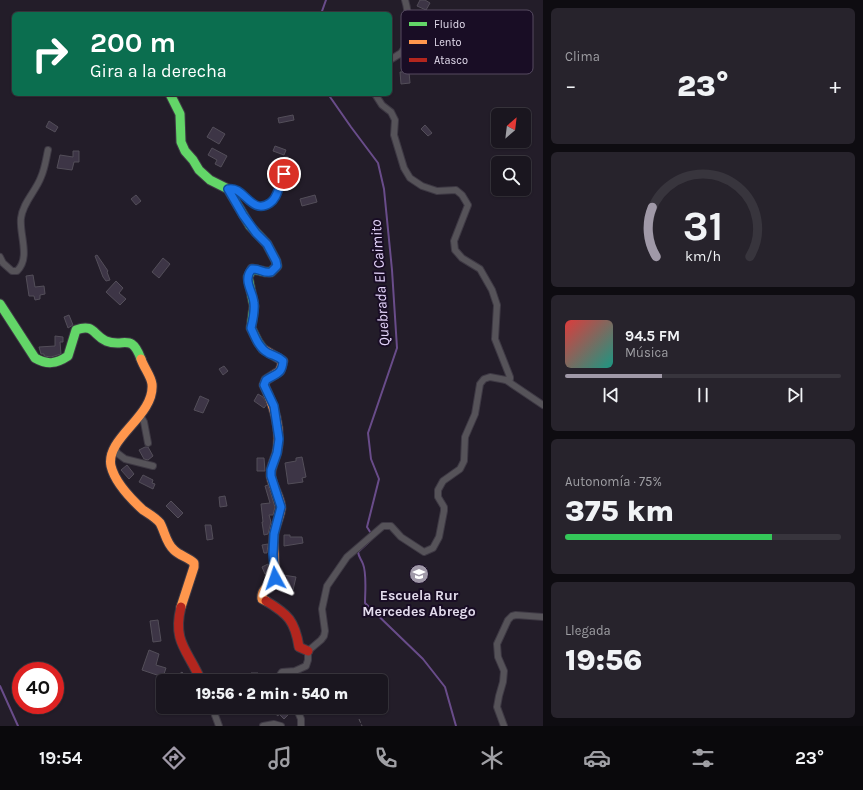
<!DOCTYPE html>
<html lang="es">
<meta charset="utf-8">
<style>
:root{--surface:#1a161f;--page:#27232c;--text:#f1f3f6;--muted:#9f9fa4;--line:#38353d;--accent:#a099a8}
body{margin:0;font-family:Karla,sans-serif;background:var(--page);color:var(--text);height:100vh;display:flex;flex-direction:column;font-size:15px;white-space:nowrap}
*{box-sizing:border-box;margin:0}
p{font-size:13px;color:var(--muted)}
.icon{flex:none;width:22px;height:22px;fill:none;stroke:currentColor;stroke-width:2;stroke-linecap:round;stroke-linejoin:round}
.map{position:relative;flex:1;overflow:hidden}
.panel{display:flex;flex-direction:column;gap:8px;padding:8px;background:#0e0c11;width:320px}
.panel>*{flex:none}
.hud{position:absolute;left:12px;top:12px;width:380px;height:84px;border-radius:6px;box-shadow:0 1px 3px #0004,0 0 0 1px var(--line);background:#0b6e4f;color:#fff;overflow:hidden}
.needle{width:26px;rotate:28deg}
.fabs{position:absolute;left:491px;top:108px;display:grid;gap:8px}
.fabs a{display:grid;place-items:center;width:40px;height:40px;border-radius:6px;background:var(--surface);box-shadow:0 1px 3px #0004,0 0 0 1px var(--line);font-size:20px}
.speed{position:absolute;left:12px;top:662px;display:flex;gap:8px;font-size:20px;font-weight:700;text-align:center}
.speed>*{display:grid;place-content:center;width:52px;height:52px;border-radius:50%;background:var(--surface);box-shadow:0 1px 3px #0004,0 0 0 1px var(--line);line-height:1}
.speed .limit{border:6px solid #d22;background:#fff;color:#111}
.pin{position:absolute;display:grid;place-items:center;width:34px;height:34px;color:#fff;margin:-17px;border:2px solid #fff;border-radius:50%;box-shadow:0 1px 4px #0007}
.me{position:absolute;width:44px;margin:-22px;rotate:355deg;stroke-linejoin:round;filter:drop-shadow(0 0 3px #0008)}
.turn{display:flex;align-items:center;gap:14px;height:84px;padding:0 12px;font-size:18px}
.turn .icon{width:52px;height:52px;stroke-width:2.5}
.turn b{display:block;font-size:28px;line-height:34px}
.big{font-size:30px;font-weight:800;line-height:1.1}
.panel .widget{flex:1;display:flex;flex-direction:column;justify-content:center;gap:6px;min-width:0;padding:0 14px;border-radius:6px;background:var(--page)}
.panel .dial{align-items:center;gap:0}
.dial svg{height:104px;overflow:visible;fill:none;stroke:var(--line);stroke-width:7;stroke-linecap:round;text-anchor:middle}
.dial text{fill:var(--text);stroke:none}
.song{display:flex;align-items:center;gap:12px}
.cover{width:48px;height:48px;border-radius:6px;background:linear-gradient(135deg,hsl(0 70% 55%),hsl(170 70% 35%))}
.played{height:4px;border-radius:2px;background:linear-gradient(90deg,var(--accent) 35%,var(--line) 35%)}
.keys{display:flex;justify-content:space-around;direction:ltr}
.heat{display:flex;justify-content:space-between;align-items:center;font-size:22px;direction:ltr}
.charge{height:6px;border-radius:3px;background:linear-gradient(90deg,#34c759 75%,var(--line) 0)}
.trip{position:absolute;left:156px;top:674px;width:232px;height:40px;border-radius:6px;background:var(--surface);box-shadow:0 1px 3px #0004,0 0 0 1px var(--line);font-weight:800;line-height:40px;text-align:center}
.tabs{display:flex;height:64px;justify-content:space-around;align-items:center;background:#0a090c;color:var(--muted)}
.tabs .icon{width:28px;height:28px}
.tabs .current{color:var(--accent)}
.tabs b{font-size:18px;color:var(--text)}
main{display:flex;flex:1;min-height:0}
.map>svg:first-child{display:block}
</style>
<main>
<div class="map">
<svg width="543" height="726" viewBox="0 0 543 726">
<rect width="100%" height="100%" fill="#231d29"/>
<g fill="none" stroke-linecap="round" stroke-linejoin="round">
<g stroke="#694c8a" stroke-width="2">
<polyline points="321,14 326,0"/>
<path d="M328,94L351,127L378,163L384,189L392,270L397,348L368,433L371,459L379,479L367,527L372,535V539L358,552C359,558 361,559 363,564C367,574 365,592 365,603L423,659L445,687L456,726"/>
<polyline points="0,686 18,726"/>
</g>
</g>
<g fill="#3d3546" stroke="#534e59">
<polygon points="420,0 425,0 430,3 426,10 417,6"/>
<polygon points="400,72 409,72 410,83 401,84"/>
<polygon points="293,115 294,120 279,123 278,118"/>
<polygon points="49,121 58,127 55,132 46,127"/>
<polygon points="425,125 432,133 428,136 421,129"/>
<polygon points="213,127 225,134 219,144 207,137"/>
<polygon points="275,146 286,150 284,155 273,151"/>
<polygon points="212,148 227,156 221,167 215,164 217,160 208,155"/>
<polygon points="73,151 79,151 79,162 74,162 72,170 57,168 60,155 73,157"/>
<polygon points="136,195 141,201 136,205 131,199"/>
<polygon points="315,195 317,202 302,206 300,199"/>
<polygon points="97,255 108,271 107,272 110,280 106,281 103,277 95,256"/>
<polygon points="163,258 170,264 159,278 152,272"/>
<polygon points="33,275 35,287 44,286 45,294 40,295 40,299 35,300 34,296 29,296 26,276"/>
<polygon points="116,281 123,288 119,293 126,299 120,305 106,292"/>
<polygon points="69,315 73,325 68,328 64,317"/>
<polygon points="55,336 63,337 63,342 60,342 61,354 51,357 44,356 44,354 41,354 39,347 55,346"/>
<polygon points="224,366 228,371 223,375 219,369"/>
<polygon points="258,394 263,397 267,404 264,408 254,401"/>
<polygon points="200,396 209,400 203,413 194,410"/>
<polygon points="145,447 148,447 153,456 148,460 144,459 139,450"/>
<polygon points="302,457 306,477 302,478 303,482 288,484 285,463 296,461 296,458"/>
<polygon points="257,458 264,458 265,471 257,471"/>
<polygon points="127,465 134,474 129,479 121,470"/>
<polygon points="143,475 153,480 152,483 155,484 153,489 139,482"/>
<polygon points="268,485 275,507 273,515 269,515 271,522 268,534 264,535 262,522 263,522 261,504 270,503 265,486"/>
<polygon points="225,496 227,506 220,507 219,497"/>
<polygon points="171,501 183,513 178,518 166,506"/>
<polygon points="205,525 211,525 213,539 207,540"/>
<polygon points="284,535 290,535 290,537 302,537 303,543 284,546"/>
<polygon points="268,544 267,553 264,553 262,545"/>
<polygon points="268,564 268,572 265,574 262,567"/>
<polygon points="283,575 296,577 293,590 281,588"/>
<polygon points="158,620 161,641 153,642 150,621"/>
<polygon points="149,650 159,654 156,665 166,668 163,677 142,670"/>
<polygon points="182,672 189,681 182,681 178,675"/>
<polygon points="251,673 258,673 258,678 252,678"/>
<polygon points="267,707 280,707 288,715 284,719 279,714 278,716"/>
</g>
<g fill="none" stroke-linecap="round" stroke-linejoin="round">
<g stroke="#3e3944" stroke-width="8">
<g id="street">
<path d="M390,60C393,58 398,55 401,53C411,42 409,13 405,0"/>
<polyline points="375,94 382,105 391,112 395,120 394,135 404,168 410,178 422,186 437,191 456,190 462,195 468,205 454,241 455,250 462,258 480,269 492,290 497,305 495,339 510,377 510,379 506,380"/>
<path d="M228,189C244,185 251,216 270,203C279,197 278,184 285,176L284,173L276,169V167L280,162L286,160"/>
<path d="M0,257L3,263L12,271H17C31,258 19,234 21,218C23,202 36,191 41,177C45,168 46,159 48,150"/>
<polyline points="140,415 144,422 148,443"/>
<polyline points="115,446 117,453 125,459 153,466"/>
<polyline points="284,681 280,675 282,672 295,671 306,666 308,660 308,651 321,640 324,636 325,631 322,609 327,586 347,557 383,526 391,526 401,537 424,552 433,548 439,537 444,511 444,507 438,497 438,490 443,481 460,469 464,461 465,437 475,414 480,384 484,379 490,377 506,380 543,405"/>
<polyline points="212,707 219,726"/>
<polyline points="296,707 301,719 301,726"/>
<polyline points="263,726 274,724 281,726"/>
<polyline points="504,726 497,707 499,696 503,682 504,671 498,657 497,644 508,620 512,616 516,615 543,617"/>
</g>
</g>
<g stroke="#3e3944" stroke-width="11">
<g id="fast">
<polyline points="170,94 180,114 181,142 185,151 193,160 199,170 210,180 228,189 250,226 267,244 276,261 277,266 271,272 266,272 252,269 248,277 254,306 251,328 258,342 263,349"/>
<path d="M0,304L35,358C47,365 56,364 68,356L76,330C94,323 93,335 106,341C124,348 131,332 141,359"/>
</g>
</g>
<g stroke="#3e3944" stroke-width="11">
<g id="slow">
<path d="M263,349L283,361L280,371L266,380L264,385C274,406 282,429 277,452C275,460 270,468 271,476C272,486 281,498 281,508C280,517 275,526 274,534C272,550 277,567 274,583C267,587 261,590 262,599L266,601"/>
<path d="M141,359C144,368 151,376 152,384C155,416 105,438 111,466C115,483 131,499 143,510C149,514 155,517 160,523C165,532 166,543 174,550C180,556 188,557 194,563V567L181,607"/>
</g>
</g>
<g stroke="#3e3944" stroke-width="11">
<g id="jam">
<path d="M266,601C288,614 295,621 299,647L308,651"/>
<path d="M181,607C172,643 189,651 201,681"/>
</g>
</g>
<polyline stroke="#5b585f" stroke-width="1" stroke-dasharray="4 2" stroke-linecap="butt" points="359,719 362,726"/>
<use href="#street" stroke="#565359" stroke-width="6"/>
<use href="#fast" stroke="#63d668" stroke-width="9"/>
<use href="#slow" stroke="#ff974d" stroke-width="9"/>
<use href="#jam" stroke="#b3261e" stroke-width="9"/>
</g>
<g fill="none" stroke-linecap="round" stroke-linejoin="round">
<g stroke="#114b97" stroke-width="10">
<path id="route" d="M275,578L273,554L274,534L281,507L271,476V470L277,453L279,439L274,406L264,385L266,380C276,373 282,375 283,361C278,356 274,356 268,353C259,348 255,337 251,328C253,320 255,312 254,303C253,291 242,280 252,269C259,268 264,274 271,272L277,266L276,261L267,244L256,233L243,215L228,189C244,185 251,216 270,203C279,197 278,184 285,176L284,174"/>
</g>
<use href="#route" stroke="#1a73e8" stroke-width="7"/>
</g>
<defs>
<g id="school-disc" transform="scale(1)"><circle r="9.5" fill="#a099a8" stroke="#190d25"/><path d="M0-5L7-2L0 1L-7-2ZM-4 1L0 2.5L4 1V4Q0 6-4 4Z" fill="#fff"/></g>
</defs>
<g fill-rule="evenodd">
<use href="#school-disc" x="419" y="574"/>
</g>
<g text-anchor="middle" stroke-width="4" stroke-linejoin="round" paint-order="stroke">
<g font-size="14" font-weight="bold" fill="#e3dced" stroke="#190d25">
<text x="419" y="600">Escuela Rur<tspan x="419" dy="16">Mercedes Abrego</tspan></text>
</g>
<g font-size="15" font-style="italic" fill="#e4d4fb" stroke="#190d25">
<text transform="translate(380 283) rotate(-94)" y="5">Quebrada El Caimito</text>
</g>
</g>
<rect x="401" y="10" width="132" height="64" rx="6" fill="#190d25" stroke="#564b61" stroke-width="1"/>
<rect x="409" y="22" width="18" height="4" fill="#63d668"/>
<rect x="409" y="40" width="18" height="4" fill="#ff974d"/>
<rect x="409" y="58" width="18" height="4" fill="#b3261e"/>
<g font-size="11" fill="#e3dced">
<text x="434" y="28">Fluido</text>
<text x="434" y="46">Lento</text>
<text x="434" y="64">Atasco</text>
</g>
</svg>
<div class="fabs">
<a><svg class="needle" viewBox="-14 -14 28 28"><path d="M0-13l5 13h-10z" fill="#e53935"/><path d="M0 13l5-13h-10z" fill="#9f9fa4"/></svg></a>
<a><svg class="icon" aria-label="search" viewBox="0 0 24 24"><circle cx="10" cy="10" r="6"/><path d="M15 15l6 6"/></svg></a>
</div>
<div class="speed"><div class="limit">40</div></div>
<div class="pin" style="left:284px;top:174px;background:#d93025"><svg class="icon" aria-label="arrive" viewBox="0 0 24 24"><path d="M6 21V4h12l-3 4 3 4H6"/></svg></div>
<svg class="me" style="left:275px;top:578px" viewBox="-20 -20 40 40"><path d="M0-17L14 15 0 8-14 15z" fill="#1a73e8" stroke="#fff" stroke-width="4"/></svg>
<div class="trip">19:56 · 2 min · 540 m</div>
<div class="hud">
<div class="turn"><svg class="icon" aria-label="right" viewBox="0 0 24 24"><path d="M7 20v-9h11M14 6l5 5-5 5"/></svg><div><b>200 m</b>Gira a la derecha</div></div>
</div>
</div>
<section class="panel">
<div class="widget"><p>Clima</p>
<div class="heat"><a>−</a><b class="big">23°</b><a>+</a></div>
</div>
<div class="widget dial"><svg viewBox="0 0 100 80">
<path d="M14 69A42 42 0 1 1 86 69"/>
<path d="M14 69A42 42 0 0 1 11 31" stroke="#a099a8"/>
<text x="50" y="56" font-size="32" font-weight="700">31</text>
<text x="50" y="72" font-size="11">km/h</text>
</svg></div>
<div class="widget">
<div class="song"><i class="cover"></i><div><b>94.5 FM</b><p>Música</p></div></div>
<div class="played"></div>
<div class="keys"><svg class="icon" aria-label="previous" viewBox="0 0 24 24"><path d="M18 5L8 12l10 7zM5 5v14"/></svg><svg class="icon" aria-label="pause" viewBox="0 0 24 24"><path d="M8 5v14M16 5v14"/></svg><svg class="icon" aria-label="next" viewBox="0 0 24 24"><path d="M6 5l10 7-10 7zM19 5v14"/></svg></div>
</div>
<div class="widget"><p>Autonomía · 75%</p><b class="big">375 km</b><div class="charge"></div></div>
<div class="widget"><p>Llegada</p><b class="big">19:56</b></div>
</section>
</main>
<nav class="tabs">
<b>19:54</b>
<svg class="icon current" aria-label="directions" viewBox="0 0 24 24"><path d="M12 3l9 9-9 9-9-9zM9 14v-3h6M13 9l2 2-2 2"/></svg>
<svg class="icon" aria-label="music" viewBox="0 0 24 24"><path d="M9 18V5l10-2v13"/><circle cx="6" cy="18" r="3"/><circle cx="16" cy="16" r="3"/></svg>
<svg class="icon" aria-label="phone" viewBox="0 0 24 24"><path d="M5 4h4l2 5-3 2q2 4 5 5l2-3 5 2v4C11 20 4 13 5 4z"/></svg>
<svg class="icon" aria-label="climate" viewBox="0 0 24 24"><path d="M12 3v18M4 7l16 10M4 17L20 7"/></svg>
<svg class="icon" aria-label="car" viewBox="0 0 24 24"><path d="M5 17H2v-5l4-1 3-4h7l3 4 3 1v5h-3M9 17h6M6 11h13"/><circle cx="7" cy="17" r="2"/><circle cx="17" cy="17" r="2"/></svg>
<svg class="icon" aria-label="filters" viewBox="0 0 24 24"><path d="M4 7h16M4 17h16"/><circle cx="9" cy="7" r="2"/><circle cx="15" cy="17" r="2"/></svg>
<b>23°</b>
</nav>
